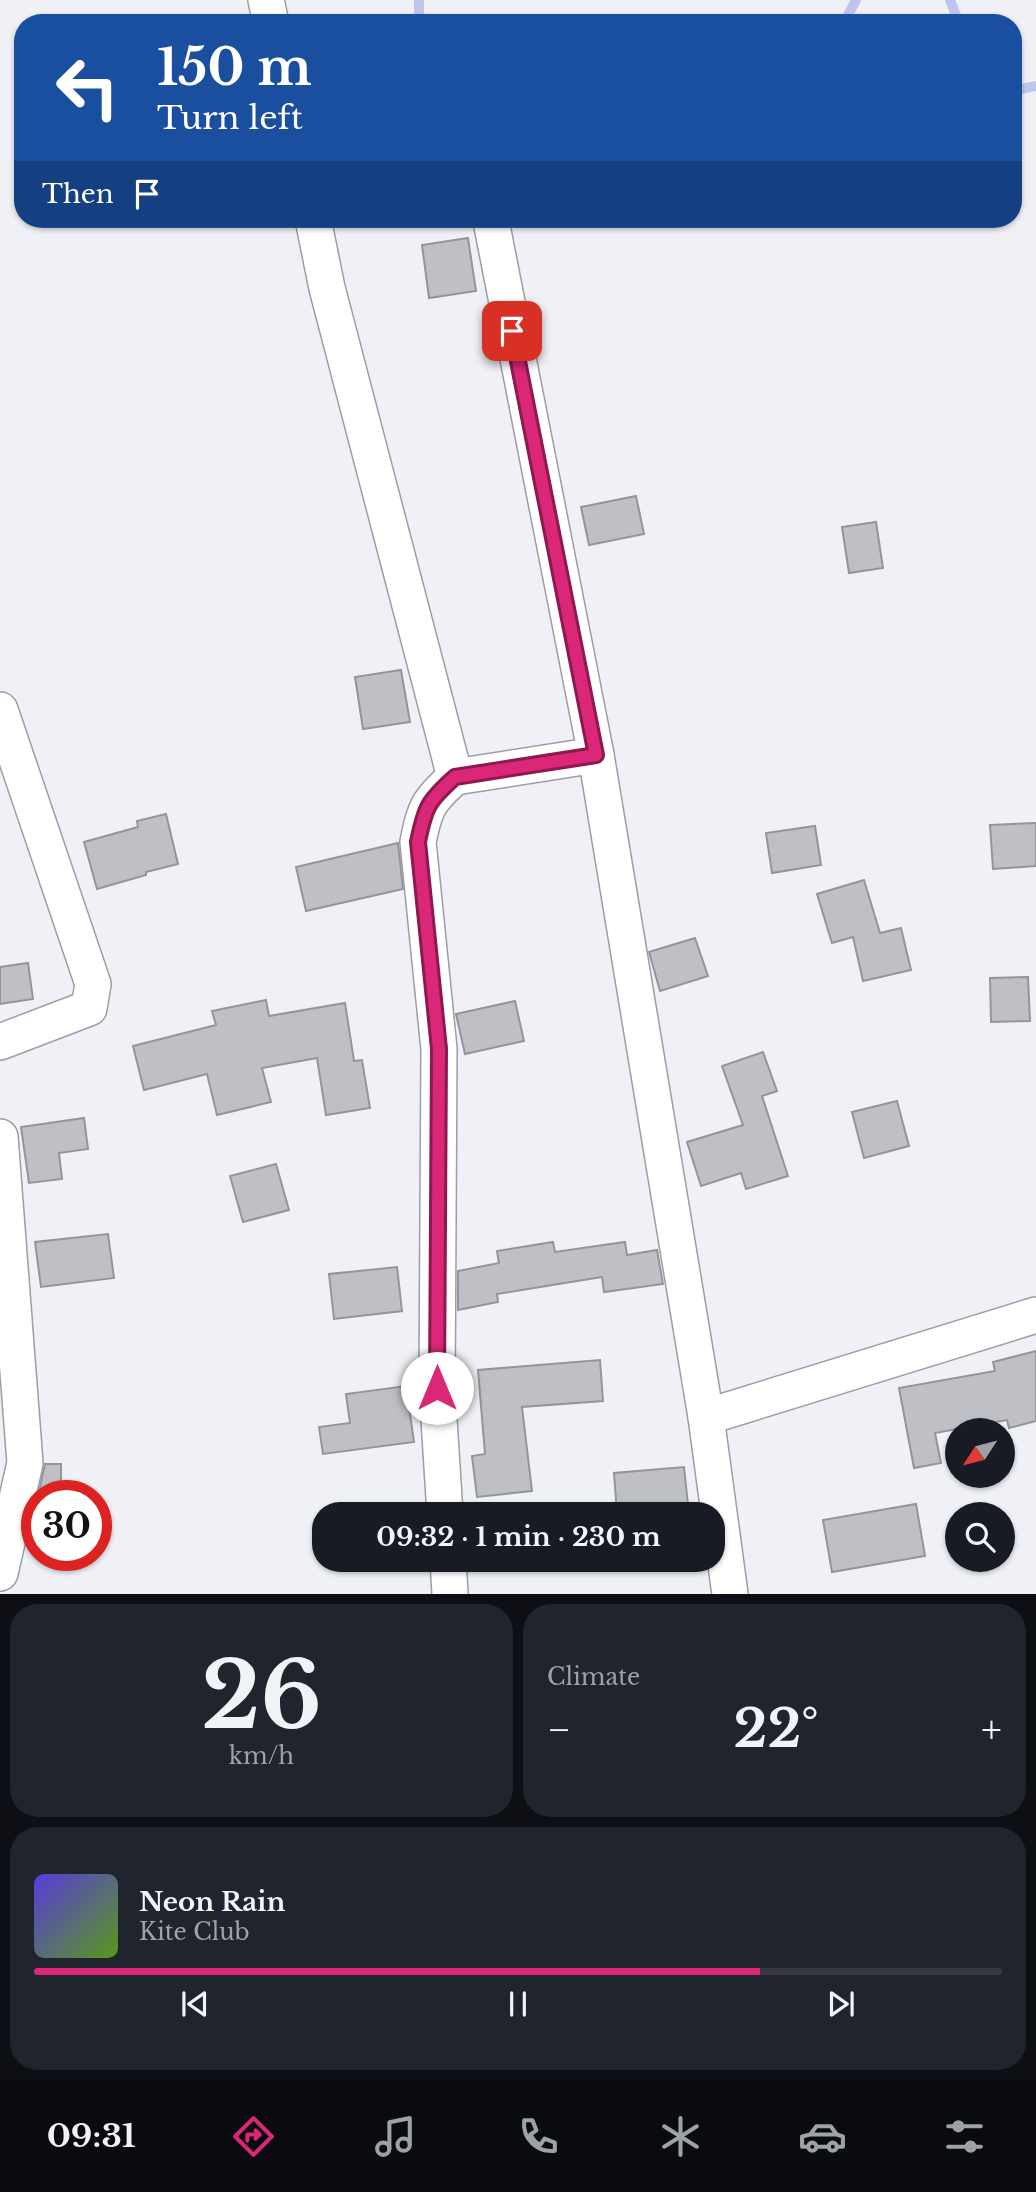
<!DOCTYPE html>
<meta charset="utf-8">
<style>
:root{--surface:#171b24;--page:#20242c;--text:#f1f3f6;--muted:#9ea1a6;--line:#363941;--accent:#db2777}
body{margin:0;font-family:"Libre Baskerville",serif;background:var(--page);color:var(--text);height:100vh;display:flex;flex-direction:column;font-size:26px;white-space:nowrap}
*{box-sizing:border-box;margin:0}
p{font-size:23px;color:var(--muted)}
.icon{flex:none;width:38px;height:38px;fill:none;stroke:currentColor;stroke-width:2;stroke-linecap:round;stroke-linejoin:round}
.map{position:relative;height:1594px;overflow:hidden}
.details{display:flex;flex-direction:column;gap:10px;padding:10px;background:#0d0f14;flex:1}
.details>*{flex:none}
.banner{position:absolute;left:14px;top:14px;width:1008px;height:214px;border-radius:28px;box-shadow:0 2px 5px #0004;background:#1a4fa0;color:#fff;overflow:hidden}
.needle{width:46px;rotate:234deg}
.tools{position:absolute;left:945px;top:1418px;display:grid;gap:14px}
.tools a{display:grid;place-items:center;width:70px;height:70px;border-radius:50%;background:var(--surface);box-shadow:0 2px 5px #0004;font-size:35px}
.speed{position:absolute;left:21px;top:1480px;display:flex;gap:14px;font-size:35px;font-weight:700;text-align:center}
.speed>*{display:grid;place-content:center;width:91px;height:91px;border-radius:50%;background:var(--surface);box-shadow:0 2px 5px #0004;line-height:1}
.speed .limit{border:10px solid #d22;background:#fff;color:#111}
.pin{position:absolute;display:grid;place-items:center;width:60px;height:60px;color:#fff;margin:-30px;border-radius:14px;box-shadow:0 4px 10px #0006}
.me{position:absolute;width:77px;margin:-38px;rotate:0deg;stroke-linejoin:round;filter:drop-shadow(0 0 5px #0008)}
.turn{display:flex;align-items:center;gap:24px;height:147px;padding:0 28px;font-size:32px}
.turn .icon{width:91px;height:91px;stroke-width:2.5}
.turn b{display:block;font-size:49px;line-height:60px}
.then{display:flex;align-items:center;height:66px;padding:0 28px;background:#0003;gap:14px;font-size:26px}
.big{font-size:52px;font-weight:700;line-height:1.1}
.details .card{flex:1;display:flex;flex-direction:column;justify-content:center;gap:10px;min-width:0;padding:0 24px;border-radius:28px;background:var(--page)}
.details .dial{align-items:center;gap:0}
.dial b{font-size:91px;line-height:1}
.song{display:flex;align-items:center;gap:21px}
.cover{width:84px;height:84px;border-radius:10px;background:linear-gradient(135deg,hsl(250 70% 55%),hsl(90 70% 35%))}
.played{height:7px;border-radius:4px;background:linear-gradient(90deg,var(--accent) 75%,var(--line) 75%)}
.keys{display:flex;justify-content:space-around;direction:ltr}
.heat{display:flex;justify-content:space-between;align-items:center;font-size:38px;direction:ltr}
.details .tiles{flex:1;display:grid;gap:10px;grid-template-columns:1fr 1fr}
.card:last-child{grid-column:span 2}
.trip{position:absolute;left:312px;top:1502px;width:413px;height:70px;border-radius:28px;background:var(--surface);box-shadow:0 2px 5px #0004;font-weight:700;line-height:70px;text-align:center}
.tabs{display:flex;height:112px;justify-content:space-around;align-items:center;background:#090b0e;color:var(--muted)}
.tabs .icon{width:49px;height:49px}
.tabs .current{color:var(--accent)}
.tabs b{font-size:32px;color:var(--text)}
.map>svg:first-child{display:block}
</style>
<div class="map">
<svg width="1036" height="1594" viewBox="0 0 1036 1594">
<rect width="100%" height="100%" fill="#f0f1f6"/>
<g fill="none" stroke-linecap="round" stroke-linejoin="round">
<g stroke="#bfc5ed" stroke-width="10">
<polyline points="950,0 959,23"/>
<polyline points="419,23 419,0"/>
<polyline points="844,23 856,0"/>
<polyline points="1013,87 1017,90 1036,86"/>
</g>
</g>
<g fill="#bfc0c5" stroke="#94959a" stroke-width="2">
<polygon points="468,238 476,291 429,298 422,245"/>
<polygon points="636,496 644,534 589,545 581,507"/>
<polygon points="876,522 883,568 849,573 842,527"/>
<polygon points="401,670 410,722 363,729 355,677"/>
<polygon points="166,814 178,864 146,872 146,875 97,889 84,842 138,827 137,821"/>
<polygon points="1036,823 1036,866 993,869 990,825"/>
<polygon points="815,826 821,865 772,873 766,833"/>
<polygon points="398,843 403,889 306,911 296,867"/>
<polygon points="864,880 880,933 901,928 911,970 863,981 853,937 832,943 817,894"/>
<polygon points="695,938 708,976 660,991 649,952"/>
<polygon points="28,963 33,999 0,1004 0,967"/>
<polygon points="1028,977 1030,1021 991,1022 990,978"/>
<polygon points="266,1000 269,1016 345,1003 354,1061 362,1060 370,1108 326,1115 317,1058 262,1068 271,1102 217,1115 207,1074 144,1090 133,1046 216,1025 212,1011"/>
<polygon points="515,1001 524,1041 465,1054 456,1014"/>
<polygon points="763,1052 777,1091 762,1096 788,1176 746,1189 741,1173 701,1186 687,1142 743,1125 722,1066"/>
<polygon points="897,1101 909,1146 864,1158 852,1112"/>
<polygon points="84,1118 88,1149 59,1153 62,1179 29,1183 21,1127"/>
<polygon points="276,1164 289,1210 243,1222 230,1176"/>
<polygon points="108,1234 114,1278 41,1287 35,1242"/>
<polygon points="553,1242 555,1252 625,1242 627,1255 657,1250 663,1284 604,1292 602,1277 497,1294 498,1302 458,1310 458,1271 499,1263 497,1251"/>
<polygon points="397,1267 402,1311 334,1319 329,1274"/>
<polygon points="1036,1351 1036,1421 1009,1428 1007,1420 935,1433 941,1463 914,1468 899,1388 995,1371 993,1362"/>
<polygon points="600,1360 603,1401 522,1407 532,1491 477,1497 472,1456 485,1454 478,1370"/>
<polygon points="406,1386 414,1442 323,1454 319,1427 350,1423 346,1394"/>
<polygon points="45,1464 61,1464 61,1496 38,1496"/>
<polygon points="684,1467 689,1514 617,1514 614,1473"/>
<polygon points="916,1504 925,1556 832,1572 823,1520"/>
</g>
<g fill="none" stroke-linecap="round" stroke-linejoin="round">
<g stroke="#9d9da3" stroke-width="38">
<g id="minor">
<polyline points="266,0 271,23"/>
<polyline points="313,219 327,288 455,777"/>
<polyline points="492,226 596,755 706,1417 730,1594"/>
<polyline points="0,710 93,984 89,1008 0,1042"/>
<polyline points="0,1137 25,1463 0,1573"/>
<polyline points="706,1417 1036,1315"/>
<path d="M445,1514L437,1388L439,1049L418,842C425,807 428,801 455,777L596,755"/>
<polyline points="448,1559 450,1594"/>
</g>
</g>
<use href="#minor" stroke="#fff" stroke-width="35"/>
</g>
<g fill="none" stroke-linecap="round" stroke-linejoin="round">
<g stroke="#8e194d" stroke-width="18">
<path id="route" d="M437,1388L439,1049L418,842C425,807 428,801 455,777L596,755L512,331"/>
</g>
<use href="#route" stroke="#db2777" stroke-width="12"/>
</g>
</svg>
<div class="tools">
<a><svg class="needle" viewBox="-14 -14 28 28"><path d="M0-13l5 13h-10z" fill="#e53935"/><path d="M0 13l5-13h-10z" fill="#9ea1a6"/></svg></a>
<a><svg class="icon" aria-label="search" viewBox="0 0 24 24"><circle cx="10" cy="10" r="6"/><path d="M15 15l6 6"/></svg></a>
</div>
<div class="speed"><div class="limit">30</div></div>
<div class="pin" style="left:512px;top:331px;background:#d93025"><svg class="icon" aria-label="arrive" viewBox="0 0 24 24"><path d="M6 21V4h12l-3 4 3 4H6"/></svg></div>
<svg class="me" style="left:437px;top:1388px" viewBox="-20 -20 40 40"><circle r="19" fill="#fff"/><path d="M0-13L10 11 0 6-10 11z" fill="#db2777"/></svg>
<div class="trip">09:32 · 1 min · 230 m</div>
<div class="banner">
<div class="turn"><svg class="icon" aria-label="left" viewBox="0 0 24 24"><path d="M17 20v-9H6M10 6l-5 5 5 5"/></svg><div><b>150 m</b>Turn left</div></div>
<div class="then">Then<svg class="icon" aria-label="arrive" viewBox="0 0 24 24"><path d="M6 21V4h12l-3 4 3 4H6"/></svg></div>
</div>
</div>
<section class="details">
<div class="tiles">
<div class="card dial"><b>26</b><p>km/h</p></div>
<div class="card"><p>Climate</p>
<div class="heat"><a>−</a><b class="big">22°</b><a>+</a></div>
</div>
<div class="card">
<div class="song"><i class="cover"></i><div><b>Neon Rain</b><p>Kite Club</p></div></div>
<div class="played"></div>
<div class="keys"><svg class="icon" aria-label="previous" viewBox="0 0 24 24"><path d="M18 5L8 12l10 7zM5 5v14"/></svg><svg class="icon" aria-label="pause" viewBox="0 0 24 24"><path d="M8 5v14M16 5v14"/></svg><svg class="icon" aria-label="next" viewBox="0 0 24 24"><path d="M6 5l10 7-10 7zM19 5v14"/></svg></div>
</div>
</div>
</section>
<nav class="tabs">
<b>09:31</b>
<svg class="icon current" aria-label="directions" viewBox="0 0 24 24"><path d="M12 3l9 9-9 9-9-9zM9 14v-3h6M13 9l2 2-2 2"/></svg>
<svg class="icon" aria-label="music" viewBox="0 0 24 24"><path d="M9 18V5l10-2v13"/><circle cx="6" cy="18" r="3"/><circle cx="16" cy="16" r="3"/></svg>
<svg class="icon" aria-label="phone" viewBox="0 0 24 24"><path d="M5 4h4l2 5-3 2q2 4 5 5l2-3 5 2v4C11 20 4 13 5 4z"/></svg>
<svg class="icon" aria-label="climate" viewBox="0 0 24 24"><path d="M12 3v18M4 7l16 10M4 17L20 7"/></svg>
<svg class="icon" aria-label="car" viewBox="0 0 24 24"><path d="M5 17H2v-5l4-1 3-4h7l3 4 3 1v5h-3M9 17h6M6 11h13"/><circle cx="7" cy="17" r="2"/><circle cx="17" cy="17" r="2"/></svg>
<svg class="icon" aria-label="filters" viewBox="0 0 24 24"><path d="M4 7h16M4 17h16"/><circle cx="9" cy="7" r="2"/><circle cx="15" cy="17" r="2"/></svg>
</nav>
